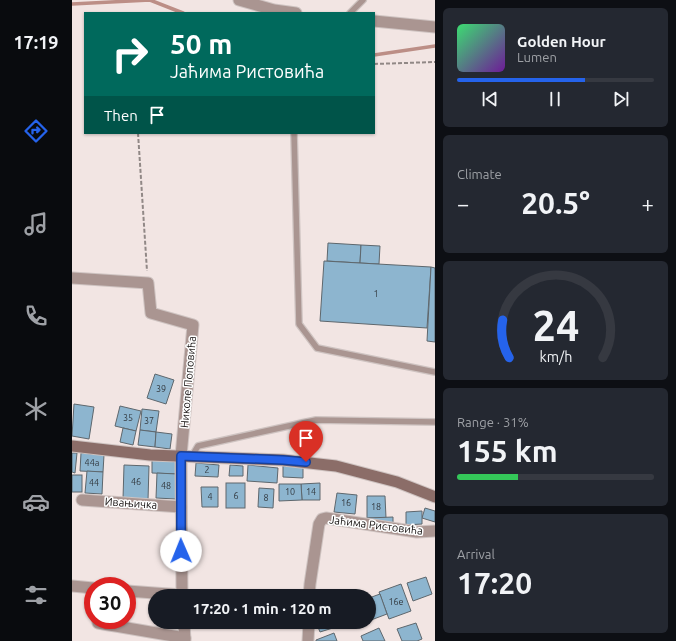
<!DOCTYPE html>
<meta charset="utf-8">
<style>
:root{--surface:#171b24;--page:#242831;--text:#f1f3f6;--muted:#9ea1a6;--line:#363941;--accent:#2563eb}
body{margin:0;font-family:Ubuntu,sans-serif;background:var(--page);color:var(--text);height:100vh;display:flex;flex-direction:column;font-size:15px;white-space:nowrap}
*{box-sizing:border-box;margin:0}
p{font-size:13px;color:var(--muted)}
.icon{flex:none;width:22px;height:22px;fill:none;stroke:currentColor;stroke-width:2;stroke-linecap:round;stroke-linejoin:round}
.map{position:relative;flex:1;overflow:hidden}
.panel{display:flex;flex-direction:column;gap:8px;padding:8px;background:#0d0f14;width:241px}
.panel>*{flex:none}
.hud{position:absolute;left:12px;top:12px;width:291px;height:122px;border-radius:0px;box-shadow:0 1px 3px #0004;background:#00695c;color:#fff;overflow:hidden}
.speed{position:absolute;left:12px;top:577px;display:flex;gap:8px;font-size:20px;font-weight:700;text-align:center}
.speed>*{display:grid;place-content:center;width:52px;height:52px;border-radius:50%;background:var(--surface);box-shadow:0 1px 3px #0004;line-height:1}
.speed .limit{border:6px solid #d22;background:#fff;color:#111}
.pin{position:absolute;display:grid;place-items:center;width:34px;height:34px;color:#fff;margin:-41px -17px;border-radius:50% 50% 50% 0;rotate:-45deg;box-shadow:0 0 4px #0007}
.pin .icon{rotate:45deg}
.me{position:absolute;width:44px;margin:-22px;rotate:359deg;stroke-linejoin:round;filter:drop-shadow(0 0 3px #0008)}
.turn{display:flex;align-items:center;gap:14px;height:84px;padding:0 20px;font-size:18px}
.turn .icon{width:52px;height:52px;stroke-width:2.5}
.turn b{display:block;font-size:28px;line-height:34px}
.then{display:flex;align-items:center;height:38px;padding:0 20px;background:#0003;gap:8px;font-size:15px}
.big{font-size:30px;font-weight:600;line-height:1.1}
.panel .widget{flex:1;display:flex;flex-direction:column;justify-content:center;gap:6px;min-width:0;padding:0 14px;border-radius:6px;background:var(--page)}
.panel .dial{align-items:center;gap:0}
.dial svg{height:104px;overflow:visible;fill:none;stroke:var(--line);stroke-width:7;stroke-linecap:round;text-anchor:middle}
.dial text{fill:var(--text);stroke:none}
.song{display:flex;align-items:center;gap:12px}
.cover{width:48px;height:48px;border-radius:6px;background:linear-gradient(135deg,hsl(140 70% 55%),hsl(280 70% 35%))}
.played{height:4px;border-radius:2px;background:linear-gradient(90deg,var(--accent) 65%,var(--line) 65%)}
.keys{display:flex;justify-content:space-around;direction:ltr}
.heat{display:flex;justify-content:space-between;align-items:center;font-size:22px;direction:ltr}
.charge{height:6px;border-radius:3px;background:linear-gradient(90deg,#34c759 31%,var(--line) 0)}
.trip{position:absolute;left:76px;top:589px;width:228px;height:40px;border-radius:20px;background:var(--surface);box-shadow:0 1px 3px #0004;font-weight:600;line-height:40px;text-align:center}
main{display:flex;flex:1;min-height:0}
.tabs{display:flex;flex-direction:column;width:72px;justify-content:space-around;align-items:center;background:#090b0e;color:var(--muted)}
.tabs .icon{width:28px;height:28px}
.tabs .on{color:var(--accent)}
.tabs b{font-size:18px;color:var(--text)}
.map>svg:first-child{display:block}
</style>
<main>
<nav class="tabs">
<b>17:19</b>
<svg class="icon on" aria-label="directions" viewBox="0 0 24 24"><path d="M12 3l9 9-9 9-9-9zM9 14v-3h6M13 9l2 2-2 2"/></svg>
<svg class="icon" aria-label="music" viewBox="0 0 24 24"><path d="M9 18V5l10-2v13"/><circle cx="6" cy="18" r="3"/><circle cx="16" cy="16" r="3"/></svg>
<svg class="icon" aria-label="phone" viewBox="0 0 24 24"><path d="M5 4h4l2 5-3 2q2 4 5 5l2-3 5 2v4C11 20 4 13 5 4z"/></svg>
<svg class="icon" aria-label="climate" viewBox="0 0 24 24"><path d="M12 3v18M4 7l16 10M4 17L20 7"/></svg>
<svg class="icon" aria-label="car" viewBox="0 0 24 24"><path d="M5 17H2v-5l4-1 3-4h7l3 4 3 1v5h-3M9 17h6M6 11h13"/><circle cx="7" cy="17" r="2"/><circle cx="17" cy="17" r="2"/></svg>
<svg class="icon" aria-label="filters" viewBox="0 0 24 24"><path d="M4 7h16M4 17h16"/><circle cx="9" cy="7" r="2"/><circle cx="15" cy="17" r="2"/></svg>
</nav>
<div class="map">
<svg width="363" height="641" viewBox="0 0 363 641">
<rect width="100%" height="100%" fill="#f2e5e3"/>
<g fill="none" stroke-linecap="round" stroke-linejoin="round">
<g stroke="#bc8e86" stroke-width="3.5">
<polyline points="0,4 78,0 111,13"/>
<polyline points="302,55 363,46"/>
</g>
</g>
<g fill="#8db5cf" stroke="#5e676d">
<polygon points="256,243 289,245 288,263 255,261"/>
<polygon points="289,245 308,246 307,264 288,263"/>
<polygon points="252,261 359,267 355,328 248,321"/>
<polygon points="359,267 363,268 363,342 355,341"/>
<polygon points="83,374 102,380 94,404 75,398"/>
<polygon points="2,404 22,407 17,439 0,436"/>
<polygon points="48,406 69,411 64,431 43,426"/>
<polygon points="70,409 87,411 84,432 68,430"/>
<polygon points="51,428 64,431 61,445 48,442"/>
<polygon points="68,430 84,432 83,447 66,445"/>
<polygon points="84,432 100,434 98,449 83,447"/>
<polygon points="0,453 5,453 3,473 0,472"/>
<polygon points="9,453 32,455 31,472 8,471"/>
<polygon points="80,460 106,462 105,474 80,473"/>
<polygon points="124,463 147,465 146,477 123,476"/>
<polygon points="52,465 77,466 76,500 51,499"/>
<polygon points="158,465 171,466 171,476 157,476"/>
<polygon points="176,465 206,468 205,483 175,481"/>
<polygon points="211,466 231,466 231,478 211,477"/>
<polygon points="15,471 31,472 30,494 13,493"/>
<polygon points="85,473 105,474 104,499 84,498"/>
<rect x="0" y="475" width="10" height="17"/>
<rect x="154" y="483" width="19" height="25"/>
<polygon points="248,483 248,500 230,500 229,484"/>
<polygon points="207,484 229,484 230,500 207,501"/>
<polygon points="129,487 146,487 146,507 130,507"/>
<polygon points="187,488 202,489 201,508 186,507"/>
<polygon points="265,493 285,495 283,514 262,512"/>
<polygon points="295,496 313,496 314,518 295,518"/>
<polygon points="353,508 363,511 363,522 350,518"/>
<polygon points="350,511 350,524 334,525 334,512"/>
<polygon points="321,517 321,524 296,524 295,518"/>
<polygon points="354,577 360,594 341,601 335,583"/>
<polygon points="329,584 339,611 317,619 307,592"/>
<polygon points="308,594 315,614 299,620 297,614 297,598"/>
<polygon points="244,622 263,622 264,627 248,632"/>
<polygon points="344,623 350,639 345,641 330,641 325,629"/>
<polygon points="307,628 313,641 291,641 289,636"/>
<polygon points="262,633 265,641 244,641 244,640"/>
</g>
<g fill="none" stroke-linecap="round" stroke-linejoin="round">
<g stroke="#cec3c1" stroke-width="8">
<g id="service">
<polyline points="278,13 291,0"/>
<polyline points="222,133 227,324 245,348 363,372"/>
<polyline points="120,456 126,446 244,420 363,422"/>
</g>
</g>
<g stroke="#cec3c1" stroke-width="13">
<g id="minor">
<polyline points="167,0 202,10 224,13"/>
<polyline points="302,21 363,27"/>
<polyline points="0,278 76,283 79,313 121,325 109,456 110,596"/>
<polyline points="10,500 109,507"/>
<polyline points="0,586 21,588"/>
<polyline points="55,591 110,595"/>
<polyline points="237,596 238,584 247,524 250,519 254,518 345,532 363,531"/>
<polyline points="112,622 113,641"/>
<polyline points="26,623 113,638"/>
<polyline points="236,641 237,622"/>
</g>
</g>
<g stroke="#cec3c1" stroke-width="13">
<polyline id="secondary" points="0,446 78,455 211,460 264,466 325,482 363,497"/>
</g>
<g stroke="#918886" stroke-width="2" stroke-dasharray="4 2" stroke-linecap="butt">
<polyline points="302,64 363,62"/>
<polyline points="66,133 75,271"/>
</g>
<use href="#service" stroke="#aa9591" stroke-width="5.5"/>
<use href="#minor" stroke="#aa9591" stroke-width="11"/>
<use href="#secondary" stroke="#8b6d68" stroke-width="11"/>
</g>
<g fill="none" stroke-linecap="round" stroke-linejoin="round">
<g stroke="#184099" stroke-width="10">
<polyline id="route" points="109,551 109,456 211,460 234,462"/>
</g>
<use href="#route" stroke="#2563eb" stroke-width="7"/>
</g>
<g text-anchor="middle" stroke-width="3" stroke-linejoin="round" paint-order="stroke">
<g font-size="9" fill="#32383e">
<text x="304" y="297">1</text>
<text x="89" y="392">39</text>
<text x="56" y="421">35</text>
<text x="77" y="424">37</text>
<text x="20" y="466">44a</text>
<text x="135" y="473">2</text>
<text x="64" y="485">46</text>
<text x="22" y="486">44</text>
<text x="94" y="489">48</text>
<text x="218" y="495">10</text>
<text x="239" y="495">14</text>
<text x="164" y="499">6</text>
<text x="138" y="500">4</text>
<text x="194" y="501">8</text>
<text x="274" y="506">16</text>
<text x="304" y="510">18</text>
<text x="324" y="605">16e</text>
</g>
<g font-size="11" fill="#130f0e" stroke="#fff">
<text transform="translate(116 382) rotate(-85)" y="4">Николе Поповића</text>
<text transform="translate(59 503) rotate(4)" y="4">Ивањичка</text>
<text transform="translate(304 525) rotate(7)" y="4">Јаћима Ристовића</text>
</g>
</g>
</svg>
<div class="speed"><div class="limit">30</div></div>
<div class="pin" style="left:234px;top:462px;background:#d93025"><svg class="icon" aria-label="arrive" viewBox="0 0 24 24"><path d="M6 21V4h12l-3 4 3 4H6"/></svg></div>
<svg class="me" style="left:109px;top:551px" viewBox="-20 -20 40 40"><circle r="19" fill="#fff"/><path d="M0-13L10 11 0 6-10 11z" fill="#2563eb"/></svg>
<div class="trip">17:20 · 1 min · 120 m</div>
<div class="hud">
<div class="turn"><svg class="icon" aria-label="right" viewBox="0 0 24 24"><path d="M7 20v-9h11M14 6l5 5-5 5"/></svg><div><b>50 m</b>Јаћима Ристовића</div></div>
<div class="then">Then<svg class="icon" aria-label="arrive" viewBox="0 0 24 24"><path d="M6 21V4h12l-3 4 3 4H6"/></svg></div>
</div>
</div>
<section class="panel">
<div class="widget">
<div class="song"><i class="cover"></i><div><b>Golden Hour</b><p>Lumen</p></div></div>
<div class="played"></div>
<div class="keys"><svg class="icon" aria-label="previous" viewBox="0 0 24 24"><path d="M18 5L8 12l10 7zM5 5v14"/></svg><svg class="icon" aria-label="pause" viewBox="0 0 24 24"><path d="M8 5v14M16 5v14"/></svg><svg class="icon" aria-label="next" viewBox="0 0 24 24"><path d="M6 5l10 7-10 7zM19 5v14"/></svg></div>
</div>
<div class="widget"><p>Climate</p>
<div class="heat"><a>−</a><b class="big">20.5°</b><a>+</a></div>
</div>
<div class="widget dial"><svg viewBox="0 0 100 80">
<path d="M14 69A42 42 0 1 1 86 69"/>
<path d="M14 69A42 42 0 0 1 9 40" stroke="#2563eb"/>
<text x="50" y="56" font-size="32" font-weight="700">24</text>
<text x="50" y="72" font-size="11">km/h</text>
</svg></div>
<div class="widget"><p>Range · 31%</p><b class="big">155 km</b><div class="charge"></div></div>
<div class="widget"><p>Arrival</p><b class="big">17:20</b></div>
</section>
</main>
